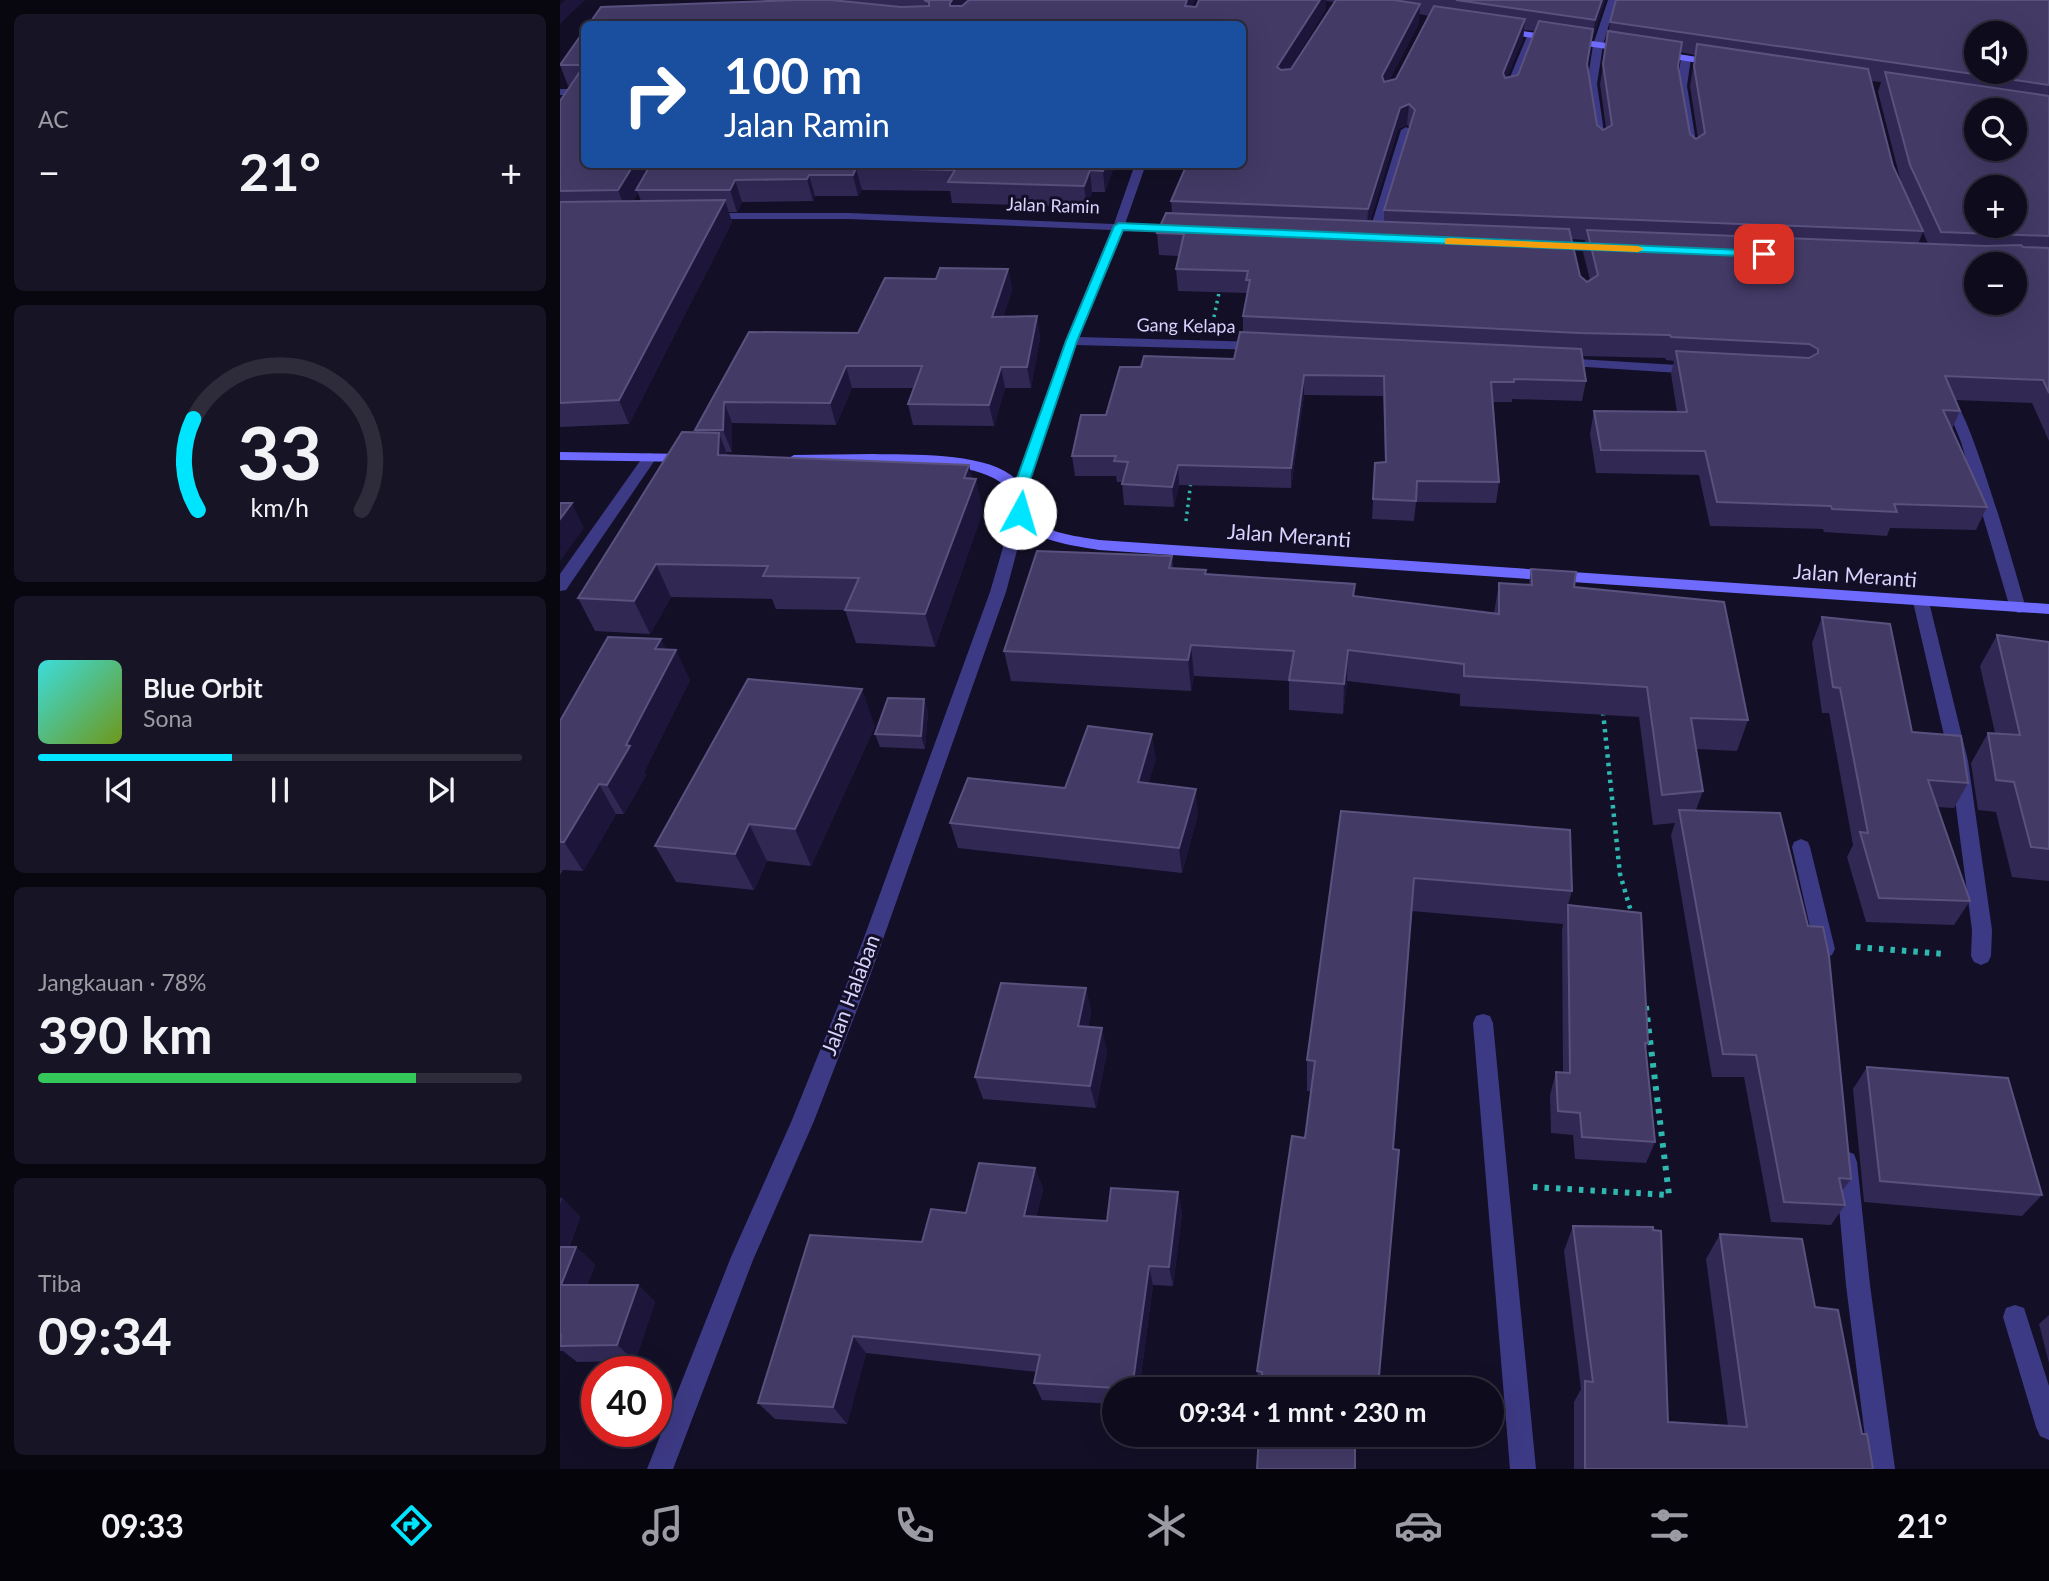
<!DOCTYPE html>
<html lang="id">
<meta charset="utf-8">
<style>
:root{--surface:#0e0b1c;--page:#171425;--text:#f1f3f6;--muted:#9b9ba3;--line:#2e2b3b;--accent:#00e5ff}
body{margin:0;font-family:Lato,sans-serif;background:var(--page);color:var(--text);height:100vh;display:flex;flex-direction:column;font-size:26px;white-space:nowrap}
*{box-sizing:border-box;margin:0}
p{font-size:23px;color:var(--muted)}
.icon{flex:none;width:38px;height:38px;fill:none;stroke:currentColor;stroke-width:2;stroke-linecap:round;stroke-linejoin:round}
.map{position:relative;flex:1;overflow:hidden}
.details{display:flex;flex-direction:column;gap:14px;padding:14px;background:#08060f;width:560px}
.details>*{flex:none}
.banner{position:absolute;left:21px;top:21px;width:665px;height:147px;border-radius:10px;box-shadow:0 7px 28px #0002,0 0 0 2px var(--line);background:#1a4fa0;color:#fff;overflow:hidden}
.fabs{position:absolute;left:1404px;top:21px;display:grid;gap:14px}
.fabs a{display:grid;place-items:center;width:63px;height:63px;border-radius:50%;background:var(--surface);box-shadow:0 7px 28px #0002,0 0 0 2px var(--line);font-size:35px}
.speed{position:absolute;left:21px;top:1356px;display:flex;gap:14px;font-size:35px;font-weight:700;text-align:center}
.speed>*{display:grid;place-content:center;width:91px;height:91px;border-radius:50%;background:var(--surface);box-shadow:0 7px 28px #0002,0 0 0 2px var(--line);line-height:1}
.speed .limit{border:10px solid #d22;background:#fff;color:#111}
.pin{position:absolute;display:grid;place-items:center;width:60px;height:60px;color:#fff;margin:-30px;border-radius:14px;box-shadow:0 4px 10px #0006}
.me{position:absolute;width:77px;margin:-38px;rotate:6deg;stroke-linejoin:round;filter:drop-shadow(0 0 5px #0008)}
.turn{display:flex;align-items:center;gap:24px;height:147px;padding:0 28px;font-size:32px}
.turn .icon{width:91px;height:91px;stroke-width:2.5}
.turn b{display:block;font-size:49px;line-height:60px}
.big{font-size:52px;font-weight:700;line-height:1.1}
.details .widget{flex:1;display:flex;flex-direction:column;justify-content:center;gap:10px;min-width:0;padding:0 24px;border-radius:10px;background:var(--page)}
.details .dial{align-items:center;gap:0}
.dial svg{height:182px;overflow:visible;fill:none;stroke:var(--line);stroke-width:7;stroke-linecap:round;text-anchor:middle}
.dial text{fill:var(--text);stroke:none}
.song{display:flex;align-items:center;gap:21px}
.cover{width:84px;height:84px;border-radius:10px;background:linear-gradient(135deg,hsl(180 70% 55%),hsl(80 70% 35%))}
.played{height:7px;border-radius:4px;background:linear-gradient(90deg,var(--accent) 40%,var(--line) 40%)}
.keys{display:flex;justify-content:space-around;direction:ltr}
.heat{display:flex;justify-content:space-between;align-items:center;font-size:38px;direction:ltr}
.charge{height:10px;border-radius:5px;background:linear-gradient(90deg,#34c759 78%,var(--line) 0)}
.trip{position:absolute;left:542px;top:1377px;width:402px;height:70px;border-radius:35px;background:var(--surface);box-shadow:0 7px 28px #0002,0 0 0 2px var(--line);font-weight:700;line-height:70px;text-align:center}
.dock{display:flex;height:112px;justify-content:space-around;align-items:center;background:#06040b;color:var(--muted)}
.dock .icon{width:49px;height:49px}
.dock .active{color:var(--accent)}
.dock b{font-size:32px;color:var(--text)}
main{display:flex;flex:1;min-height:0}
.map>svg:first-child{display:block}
</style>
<main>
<section class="details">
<div class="widget"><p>AC</p>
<div class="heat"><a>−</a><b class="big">21°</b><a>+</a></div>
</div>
<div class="widget dial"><svg viewBox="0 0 100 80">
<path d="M14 69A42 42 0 1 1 86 69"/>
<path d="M14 69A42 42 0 0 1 12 29" stroke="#00e5ff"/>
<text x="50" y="56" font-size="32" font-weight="700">33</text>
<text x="50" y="72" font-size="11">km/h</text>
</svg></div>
<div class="widget">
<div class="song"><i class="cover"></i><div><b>Blue Orbit</b><p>Sona</p></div></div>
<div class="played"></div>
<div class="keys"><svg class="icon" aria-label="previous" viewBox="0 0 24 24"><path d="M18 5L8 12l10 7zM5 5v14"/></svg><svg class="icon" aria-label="pause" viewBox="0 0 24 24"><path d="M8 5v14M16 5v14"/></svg><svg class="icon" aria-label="next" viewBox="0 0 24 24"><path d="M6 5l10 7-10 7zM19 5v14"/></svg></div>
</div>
<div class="widget"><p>Jangkauan · 78%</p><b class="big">390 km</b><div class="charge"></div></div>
<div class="widget"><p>Tiba</p><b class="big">09:34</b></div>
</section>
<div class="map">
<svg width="1489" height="1469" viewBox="0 0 1489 1469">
<rect width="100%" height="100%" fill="#130f26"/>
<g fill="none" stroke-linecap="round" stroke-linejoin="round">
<g stroke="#2fb8b0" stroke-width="3.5" stroke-dasharray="2.5 4.5" stroke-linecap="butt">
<polyline points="654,317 660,288"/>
<polyline points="626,521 631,481"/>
</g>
<polyline stroke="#2fb8b0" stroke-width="4.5" stroke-dasharray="3.5 5" stroke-linecap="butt" points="1043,712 1060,874 1072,915"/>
<g stroke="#2fb8b0" stroke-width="6" stroke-dasharray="4.5 7" stroke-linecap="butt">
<polyline points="1296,947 1385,954"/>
<polyline points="973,1187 1109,1195 1085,999"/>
</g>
<g fill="#3d3a85" fill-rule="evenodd">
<polygon points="1048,0 1056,0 1043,45 1038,48 1033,45"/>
<path d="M1393,401C1409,406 1458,581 1466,608L1464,612L1458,613L1450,608L1401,442L1386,405Z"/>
</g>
<g fill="#3d3a85" fill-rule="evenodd">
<polygon points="968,34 976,36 953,94 944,96 943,94"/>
<polygon points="1038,42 1043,45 1037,84 1046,146 1041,149 1036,146 1027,84 1033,45"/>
<polygon points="1126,55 1131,58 1127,86 1138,155 1133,158 1128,155 1117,86 1121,58"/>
<rect x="0" y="89" width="24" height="6"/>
<polygon points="846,127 851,130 819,239 809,241 807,239 841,130"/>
<polygon points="575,164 586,164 565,224 623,227 629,230 623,233 563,231 519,337 700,342 706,346 700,350 516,345 464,498 457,503 450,498 505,341 551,230 289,219 147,219 141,216 147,213 289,213 554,224"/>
<polygon points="990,242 1046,244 1052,248 1046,252 986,249 986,243"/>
<polygon points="1001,358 1134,366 1141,370 1134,374 996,365 994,362"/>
<polygon points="90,453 97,457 6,590 0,591 0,574 85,454"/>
<polygon points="460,508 467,513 446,592 310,976 254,1121 193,1260 113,1469 87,1469 171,1257 232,1120 290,976 430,592 453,513"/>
<polygon points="1361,597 1369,602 1408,761 1432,930 1431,956 1428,962 1421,965 1414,962 1411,956 1412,930 1390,761 1353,602"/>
<polygon points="1241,839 1248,842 1250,847 1275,949 1272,955 1265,957 1258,955 1255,949 1232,847 1234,842"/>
<polygon points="923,1014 930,1016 933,1023 976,1469 950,1469 913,1023 916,1016"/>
<polygon points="1286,1151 1294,1154 1297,1162 1310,1285 1335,1469 1309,1469 1286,1285 1275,1162 1278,1154"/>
<polygon points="1455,1305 1464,1308 1489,1386 1489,1440 1480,1436 1476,1427 1443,1317 1446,1308"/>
</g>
<g fill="#6f6bff" fill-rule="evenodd">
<polygon points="942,28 1067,46 1072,49 1067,52 939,33 939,29"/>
<polygon points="1098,51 1157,60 1162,63 1157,66 1095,56 1095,52"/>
<polygon points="0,452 129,454 136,458 129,462 0,460"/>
<path d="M313,454C351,455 419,452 451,475C463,484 460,498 466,510C478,533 516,536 539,540L1489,604V614L539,550C510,545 466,541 452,511C448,503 448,493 444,485C407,453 283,463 234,463L227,459L234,455Z"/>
</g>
</g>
<g fill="#312854" fill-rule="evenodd">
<path d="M236,0H635L632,6L636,7L639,0H1045L1032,39H1031L1027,64L1037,125L1043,130L1046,128L1040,84L1050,22L1489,0V441L1472,403L1395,400L1400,411L1392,429L1427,507L1416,530L1330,528L1327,536L1264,532L1263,529L1150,526L1139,475L1036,473L1030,434L1034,411L1117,412L1111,374L1114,361L1106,360L1105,358L1022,356L1026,381L1022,401L952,399V402H932L939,482L936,503L856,502L854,521L812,519L815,463L825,462L823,396L744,395L731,488L619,485L614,507L564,505L562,482H557L556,476H515L512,456L546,415L581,367L674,359L683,332V316L687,293L618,291L616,269L619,256L599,255L597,233L612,213L611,201L682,164V24H29ZM766,1L774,2L731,69H729L766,9ZM859,14L869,16L836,79L829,81L859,23ZM964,30L975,31L958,75L947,77L963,39ZM1120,52L1135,55L1130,86L1138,138L1136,139L1130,134L1118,66ZM1311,81L1321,82L1318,92L1342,186L1354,213L1333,166ZM847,125L850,127L824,210V222L810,221L838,129ZM1363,232L1368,244H1358ZM1012,239L1025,240L1023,252L1030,280L1027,282L1020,276Z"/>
<path d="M24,31V164H555L545,192H532L527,207L392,203L390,191L302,190L298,196H255L253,201L182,202L177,212H168L172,222L69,424L0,427V101L11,85L8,86L0,65ZM78,193L81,201H73Z"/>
<polygon points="448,269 452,290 443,317 477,316 480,338 471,388 445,388 434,426 353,425 348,404 354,388 292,388 276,425 172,423 172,452 166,452 168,456 412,479 423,511 375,647 296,643 285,610 216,609 212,599 111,597 90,634 35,631 18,598 136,433 135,430 189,332 298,333 376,279"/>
<polygon points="612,556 613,568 646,570 646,574 794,596 934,613 939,583 969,585 971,569 1014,587 1188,720 1177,751 1136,749 1143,791 1136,810 1291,1179 1282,1191 1285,1205 1271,1225 1211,1222 1184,1077 1152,1077 1111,835 1115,823 1093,825 1079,717 900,706 900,694 787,681 783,714 729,710 729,681 634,676 631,691 451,681 444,651"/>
<polygon points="1262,617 1352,732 1408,783 1394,808 1377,807 1410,901 1394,925 1306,922 1287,857 1293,845 1269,713 1262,713 1252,643"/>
<polygon points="1437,635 1489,642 1489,881 1452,877 1436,812 1418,810 1411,763 1428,733 1435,733 1420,666"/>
<polygon points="106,650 130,680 84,772 86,775 64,814 56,814 23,871 3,870 0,875 0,721"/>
<polygon points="364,699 368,712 365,749 320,747 315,734"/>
<polygon points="315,726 251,866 207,861 194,890 116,882 95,846"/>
<polygon points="596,759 588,783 638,814 622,873 398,848 390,823 505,788"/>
<polygon points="781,811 1012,891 1008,905 1088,1043 1085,1050 1095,1142 1086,1163 1015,1159 1013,1135 991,1133 990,1095 996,1072 1003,1073 1002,930 1003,924 851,911 833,1149 839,1150 818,1390 699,1390 697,1371 745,1138 751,1091 747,1091 747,1060"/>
<polygon points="526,988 531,1012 528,1027 547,1051 536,1108 423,1099 415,1077"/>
<polygon points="1307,1067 1482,1195 1462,1216 1304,1202 1293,1089"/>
<polygon points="475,1168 483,1189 476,1217 547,1221 618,1192 622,1213 613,1286 593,1285 579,1390 555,1390 555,1404 482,1400 474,1383 477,1372 306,1353 287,1424 215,1419 198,1403 362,1242"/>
<polygon points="0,1198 2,1198 20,1217 9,1247 16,1247 35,1265 27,1285 78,1285 95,1302 75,1361 17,1362 3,1351 0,1351"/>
<polygon points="1013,1226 1108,1422 1168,1426 1146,1259 1160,1234 1255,1307 1302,1434 1313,1469 1014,1469 1014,1402 1021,1389 1004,1251"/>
<polygon points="1489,1315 1489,1363 1479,1324"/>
</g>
<g fill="#1d163a">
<polygon points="5,0 25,0 0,24 0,5"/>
<polygon points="392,0 414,0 393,22 390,6 390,3"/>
<polygon points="627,0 635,0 626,24 625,6"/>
<polygon points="760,0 766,0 766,9 718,87 717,67"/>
<polygon points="1042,0 1045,0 1032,39 1035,20"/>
<polygon points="860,4 859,23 821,97 822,76"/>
<polygon points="965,19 963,39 941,93 943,73"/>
<polygon points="849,104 847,125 838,129 807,231 808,209 840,108"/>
<polygon points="74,164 95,164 76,190 78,193 66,211 58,190"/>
<polygon points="545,164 555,164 545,192 543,171"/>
<polygon points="296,168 302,190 298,196 293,175"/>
<polygon points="530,170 532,192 527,207 524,186"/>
<polygon points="249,175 255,196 253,201 247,179"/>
<polygon points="175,180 182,202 177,212 170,190"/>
<polygon points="165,200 172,222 69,424 59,400"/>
<polygon points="448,269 452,290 436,339 432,317"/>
<polygon points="477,316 480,338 471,388 467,367"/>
<polygon points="286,366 292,388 276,425 270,403"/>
<polygon points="441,367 445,388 434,426 429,405"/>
<polygon points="744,375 744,395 731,488 731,468"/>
<polygon points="164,402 172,423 172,452 163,430"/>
<polygon points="159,433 171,465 158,455"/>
<polygon points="409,465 414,485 416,479 423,511 375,647 365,614 404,478"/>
<polygon points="618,465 619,485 614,507 612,487"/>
<polygon points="12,503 24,528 0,561 0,519"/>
<polygon points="96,564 111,597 90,634 74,601"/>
<polygon points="101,639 111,659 116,650 130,680 84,772 86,775 64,814 47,785 66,745 95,649"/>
<polygon points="631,645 634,676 631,691 628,660"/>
<polygon points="788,650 787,681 783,714 784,684"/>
<polygon points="302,689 315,726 251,866 235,829"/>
<polygon points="364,699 368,712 365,749 361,736"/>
<polygon points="592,734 596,759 581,807 578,782"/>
<polygon points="39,784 56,814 23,871 4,842"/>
<polygon points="636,789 638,814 622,873 619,848"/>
<polygon points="189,824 207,861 194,890 175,854"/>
<polygon points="526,988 531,1012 523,1049 518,1026"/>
<polygon points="542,1028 547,1051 536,1108 530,1086"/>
<polygon points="475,1168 483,1189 471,1236 464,1216"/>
<polygon points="618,1192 622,1213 613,1286 609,1267"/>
<polygon points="2,1198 20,1217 2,1264 0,1262 0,1204"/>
<polygon points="16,1247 35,1265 20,1302 1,1285"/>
<polygon points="589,1266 593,1285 579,1390 572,1390"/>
<polygon points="78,1285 95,1302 75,1361 57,1345"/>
<polygon points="293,1336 306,1353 287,1424 273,1407"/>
</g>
<g fill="#433a66" stroke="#5a527e" stroke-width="2" fill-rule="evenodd">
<polygon points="236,0 271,0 341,7 369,6 369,2 364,0 392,0 390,3 390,6 402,6 409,0 627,0 625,6 636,7 639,0 760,0 717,67 721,70 731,69 776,0 834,0 860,4 822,76 824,82 836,79 874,6 965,19 943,73 945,78 958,75 979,21 1033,29 1027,64 1037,125 1043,130 1052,125 1043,64 1048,31 1122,42 1118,66 1130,134 1136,139 1145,133 1134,66 1137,44 1308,69 1333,166 1363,231 824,210 855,110 849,104 840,108 808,209 611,201 627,164 682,164 682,24 29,24 41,7"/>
<polygon points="896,0 1042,0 1035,20"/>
<path d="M1056,0H1489V85L1050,22ZM1416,33H1454V72H1416Z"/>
<polygon points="24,31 24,65 0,65"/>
<polygon points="24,66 24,164 74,164 58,190 0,191 0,101"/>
<path d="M1325,72L1489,96V236L1381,232L1350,165ZM1416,110H1454V149H1416ZM1416,187H1454V226H1416Z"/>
<polygon points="91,164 545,164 543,171 530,170 524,186 388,182 395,170 296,168 293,175 249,175 247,179 175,180 170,190 76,190"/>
<polygon points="165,200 59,400 0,403 0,202"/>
<path d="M606,213L1009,229L1020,276L1027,282L1038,275L1027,230L1425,246L1461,245L1463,247L1489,248V393L1483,380L1385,376L1400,411L1383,410L1427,507L1334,504L1337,512L1272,509L1271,506L1157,502L1145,451L1041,450L1034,411L1127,412L1116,351L1249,358L1258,353V349L1249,344L1111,337L1110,335L1019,333L683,316L690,280H686L688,271L616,269L624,234L597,233ZM1416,264H1454V303H1416Z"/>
<polygon points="380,268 448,269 432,317 477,316 467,367 441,367 429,405 348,404 362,366 286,366 270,403 164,402 163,430 135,430 189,332 298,333 325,278 376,279"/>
<polygon points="680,332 1021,349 1026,381 954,379 954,382 931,382 939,482 857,481 856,501 813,499 815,463 826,462 824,376 744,375 731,468 618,465 612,487 562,484 568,462 554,461 556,456 512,456 521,415 546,415 560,367 581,367 584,356 674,359"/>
<polygon points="122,432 159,433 158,455 409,465 404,478 416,479 365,614 285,610 299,578 203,576 208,566 96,564 74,601 18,598"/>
<polygon points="0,503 12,503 0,519"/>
<polygon points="477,551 612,556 609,568 646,570 645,574 795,584 793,596 939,614 939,583 972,585 971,569 1016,572 1014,587 1164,602 1188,720 1131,718 1143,791 1102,795 1087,687 904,676 904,664 788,650 784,684 729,680 734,651 631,645 628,660 444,651"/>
<polygon points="1262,617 1330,624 1352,732 1401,736 1408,783 1368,780 1410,901 1319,898 1300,832 1308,833 1280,688 1273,687"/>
<polygon points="1437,635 1489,642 1489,849 1471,847 1454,782 1436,780 1428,733 1460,735"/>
<polygon points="48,637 101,639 95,649 116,650 66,745 70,746 47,785 39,784 4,842 0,842 0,721"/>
<polygon points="188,679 302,689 235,829 189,824 175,854 95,846"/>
<polygon points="328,698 364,699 361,736 315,734"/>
<polygon points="528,726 592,734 578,782 636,789 619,848 390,823 408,778 505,788"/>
<polygon points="1119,810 1220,813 1248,926 1263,927 1269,956 1291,1179 1279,1178 1285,1205 1224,1202 1196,1055 1163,1054"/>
<polygon points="781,811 1010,830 1012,891 854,878 833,1149 839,1150 818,1387 795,1384 795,1390 701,1390 702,1372 697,1371 732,1136 745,1138 755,1061 747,1060"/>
<polygon points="1008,905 1081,913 1088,1043 1085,1043 1095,1142 1022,1137 1020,1113 998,1111 996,1072 1010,1073"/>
<polygon points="441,983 526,988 518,1026 542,1028 530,1086 415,1077"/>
<polygon points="1307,1067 1448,1078 1482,1195 1320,1181"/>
<polygon points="419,1163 475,1168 464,1216 547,1221 551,1188 618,1192 609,1267 589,1266 572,1389 474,1383 480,1355 293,1336 273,1407 198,1403 250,1235 362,1242 371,1209 406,1213"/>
<polygon points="1013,1226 1093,1227 1093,1230 1101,1231 1108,1422 1187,1427 1160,1234 1242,1239 1255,1307 1278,1310 1302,1434 1307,1434 1313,1469 1025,1469 1025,1381 1033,1382"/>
<polygon points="0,1247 16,1247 1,1285 78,1285 57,1345 0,1346 1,1335 0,1335"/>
<polygon points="699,1435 795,1435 795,1469 697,1469"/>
</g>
<polygon fill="#00e5ff" stroke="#0095a6" stroke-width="2" points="559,223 1204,251 1209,254 1204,257 563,230 517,341 464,498 467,513 460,517 455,516 450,498 506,341 554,226"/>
<polygon fill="#f59e0b" points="888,238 1078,246 1084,249 1078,252 885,244 885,239"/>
<g text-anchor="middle" stroke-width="6" stroke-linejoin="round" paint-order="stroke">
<g font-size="18" fill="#d9d4ff" stroke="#130f26">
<text transform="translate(493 206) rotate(2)" y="6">Jalan Ramin</text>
<text transform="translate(626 326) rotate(1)" y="6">Gang Kelapa</text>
</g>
<g font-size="21" fill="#d9d4ff" stroke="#130f26">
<text transform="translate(729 536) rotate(4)" y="7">Jalan Meranti</text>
<text transform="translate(1295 576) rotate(4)" y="7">Jalan Meranti</text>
<text transform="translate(291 995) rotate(-69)" y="7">Jalan Halaban</text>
</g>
</g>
</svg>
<div class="fabs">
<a><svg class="icon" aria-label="sound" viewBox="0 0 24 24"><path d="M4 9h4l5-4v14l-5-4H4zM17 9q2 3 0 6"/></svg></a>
<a><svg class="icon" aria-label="search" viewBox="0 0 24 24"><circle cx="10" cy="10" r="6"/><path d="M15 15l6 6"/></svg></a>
<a>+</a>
<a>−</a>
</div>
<div class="speed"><div class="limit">40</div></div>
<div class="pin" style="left:1204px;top:254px;background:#d93025"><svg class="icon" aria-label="arrive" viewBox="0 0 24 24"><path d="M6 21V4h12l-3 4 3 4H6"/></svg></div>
<svg class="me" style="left:460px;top:513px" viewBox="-20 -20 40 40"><circle r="19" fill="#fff"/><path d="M0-13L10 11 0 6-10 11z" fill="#00e5ff"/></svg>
<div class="trip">09:34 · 1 mnt · 230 m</div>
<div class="banner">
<div class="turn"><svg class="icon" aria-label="right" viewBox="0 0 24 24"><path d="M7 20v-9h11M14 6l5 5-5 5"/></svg><div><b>100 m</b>Jalan Ramin</div></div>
</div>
</div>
</main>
<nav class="dock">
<b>09:33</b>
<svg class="icon active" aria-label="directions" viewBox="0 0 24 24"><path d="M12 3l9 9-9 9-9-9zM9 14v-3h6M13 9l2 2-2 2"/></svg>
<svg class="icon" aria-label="music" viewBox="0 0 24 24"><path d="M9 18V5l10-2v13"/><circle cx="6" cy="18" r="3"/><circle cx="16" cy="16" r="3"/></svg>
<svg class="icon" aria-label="phone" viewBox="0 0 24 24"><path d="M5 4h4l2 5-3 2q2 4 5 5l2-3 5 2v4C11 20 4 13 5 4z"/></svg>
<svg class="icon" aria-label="climate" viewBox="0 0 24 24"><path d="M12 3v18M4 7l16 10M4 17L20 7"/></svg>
<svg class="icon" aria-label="car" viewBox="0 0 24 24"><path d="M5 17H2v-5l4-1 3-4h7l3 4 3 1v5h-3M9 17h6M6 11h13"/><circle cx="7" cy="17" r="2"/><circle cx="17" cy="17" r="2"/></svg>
<svg class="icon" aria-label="filters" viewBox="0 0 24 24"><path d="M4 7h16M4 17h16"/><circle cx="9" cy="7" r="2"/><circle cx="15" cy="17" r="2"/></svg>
<b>21°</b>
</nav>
